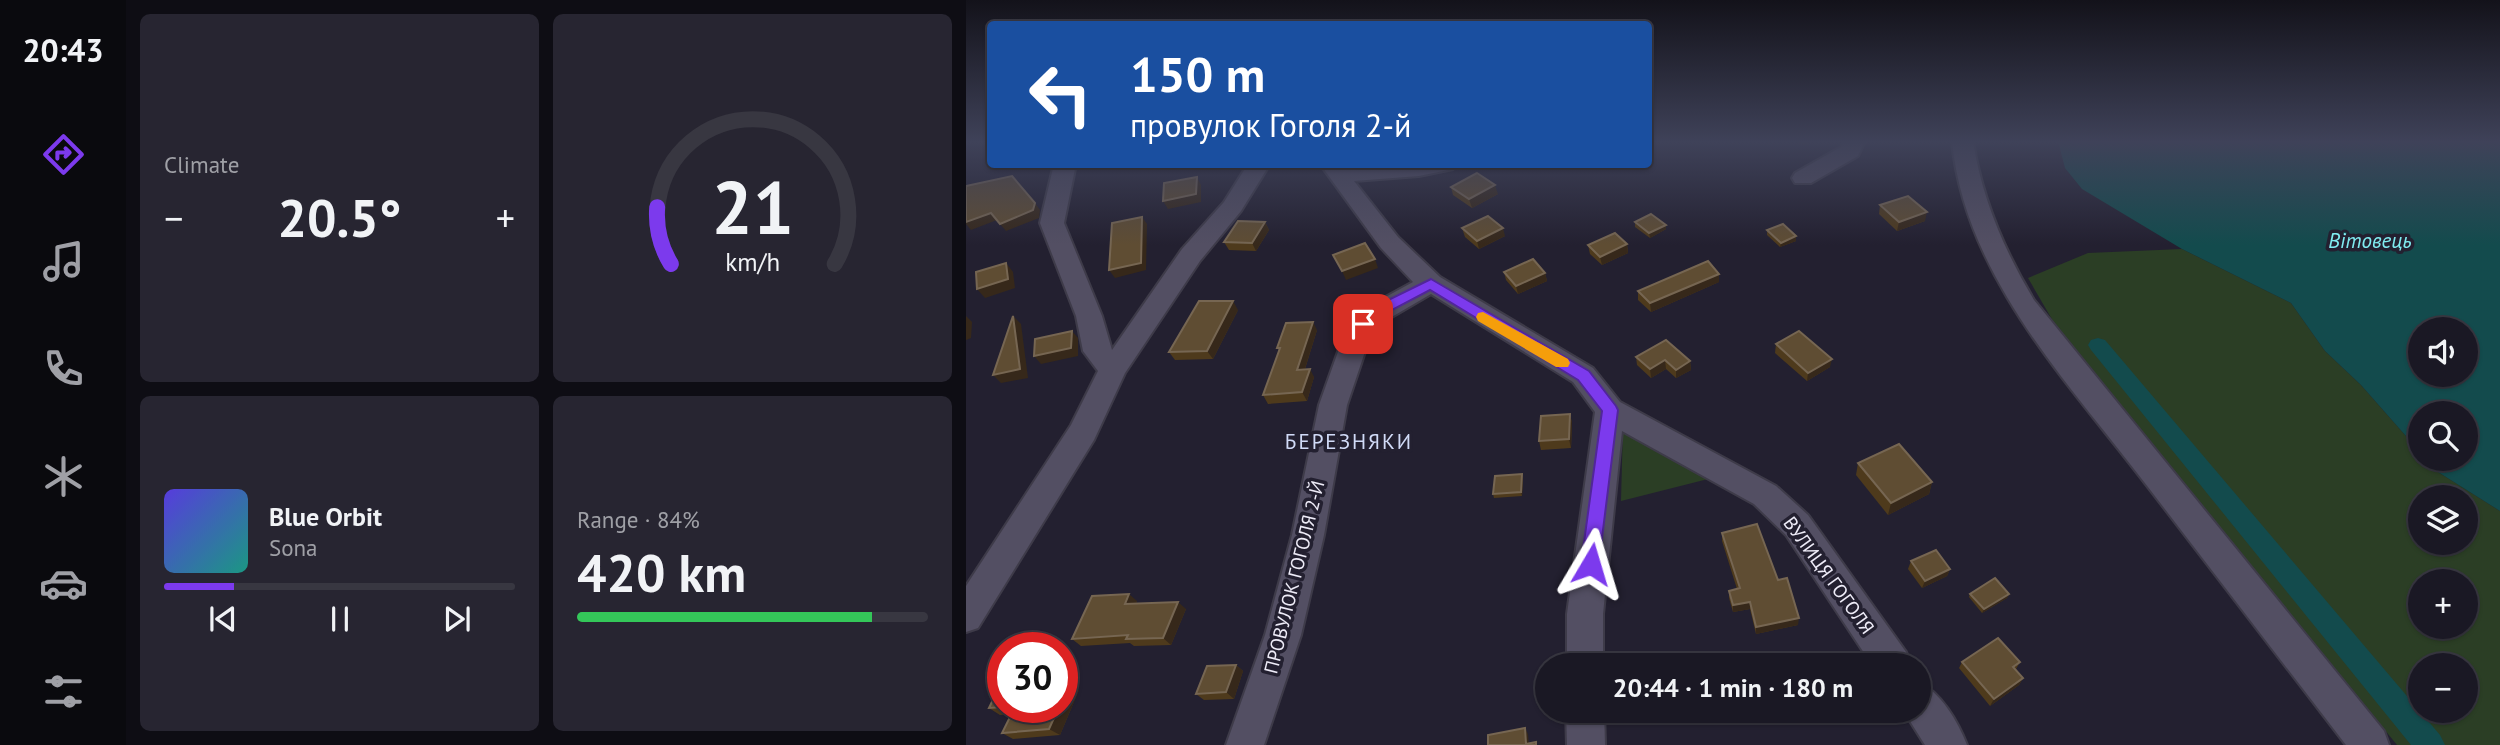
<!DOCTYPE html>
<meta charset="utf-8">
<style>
:root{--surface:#1a1824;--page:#272531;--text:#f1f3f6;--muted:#9fa0a6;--line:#383741;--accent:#7c3aed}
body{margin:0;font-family:"PT Sans",sans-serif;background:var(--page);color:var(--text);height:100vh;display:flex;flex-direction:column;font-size:26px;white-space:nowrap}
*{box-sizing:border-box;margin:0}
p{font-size:23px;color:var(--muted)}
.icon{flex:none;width:38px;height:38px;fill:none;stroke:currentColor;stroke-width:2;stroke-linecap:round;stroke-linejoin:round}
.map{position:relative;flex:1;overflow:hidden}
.drawer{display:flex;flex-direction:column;gap:14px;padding:14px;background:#0e0d14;width:840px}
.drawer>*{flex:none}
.banner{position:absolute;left:21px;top:21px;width:665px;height:147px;border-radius:7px;box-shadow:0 2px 5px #0004,0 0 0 2px var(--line);background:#1a4fa0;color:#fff;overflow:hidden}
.controls{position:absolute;left:1442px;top:317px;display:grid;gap:14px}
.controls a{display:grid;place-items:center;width:70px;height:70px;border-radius:50%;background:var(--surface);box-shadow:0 2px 5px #0004,0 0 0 2px var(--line);font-size:35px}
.speed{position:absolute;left:21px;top:632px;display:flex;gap:14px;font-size:35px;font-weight:700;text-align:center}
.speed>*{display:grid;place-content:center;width:91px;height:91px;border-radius:50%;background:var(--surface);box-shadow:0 2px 5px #0004,0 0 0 2px var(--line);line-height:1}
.speed .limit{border:10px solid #d22;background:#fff;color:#111}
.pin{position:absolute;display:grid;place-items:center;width:60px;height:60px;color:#fff;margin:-30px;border-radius:14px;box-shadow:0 4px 10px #0006}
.me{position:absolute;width:77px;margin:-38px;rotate:7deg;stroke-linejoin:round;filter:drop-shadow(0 0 5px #0008)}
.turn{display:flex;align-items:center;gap:24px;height:147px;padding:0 28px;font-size:32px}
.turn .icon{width:91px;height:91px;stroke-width:2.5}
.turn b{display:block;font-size:49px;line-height:60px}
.big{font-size:52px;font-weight:600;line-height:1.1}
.drawer .card{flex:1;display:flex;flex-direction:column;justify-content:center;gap:10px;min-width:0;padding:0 24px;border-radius:10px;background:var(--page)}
.drawer .dial{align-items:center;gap:0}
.dial svg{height:182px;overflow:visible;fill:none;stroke:var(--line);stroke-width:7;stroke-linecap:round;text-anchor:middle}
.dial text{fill:var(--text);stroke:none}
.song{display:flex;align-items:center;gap:21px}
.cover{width:84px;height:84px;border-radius:10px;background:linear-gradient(135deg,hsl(250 70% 55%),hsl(170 70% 35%))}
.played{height:7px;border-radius:4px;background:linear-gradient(90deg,var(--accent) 20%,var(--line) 20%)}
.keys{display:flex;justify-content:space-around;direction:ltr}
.heat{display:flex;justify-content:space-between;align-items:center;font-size:38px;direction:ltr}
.charge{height:10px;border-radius:5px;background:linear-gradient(90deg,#34c759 84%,var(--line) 0)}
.drawer .tiles{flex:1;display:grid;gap:14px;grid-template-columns:repeat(2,1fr)}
.trip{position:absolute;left:569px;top:653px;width:396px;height:70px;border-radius:35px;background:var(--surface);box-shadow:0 2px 5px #0004,0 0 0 2px var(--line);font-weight:600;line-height:70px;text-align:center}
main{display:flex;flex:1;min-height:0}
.tab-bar{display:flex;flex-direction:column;width:126px;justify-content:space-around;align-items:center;background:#0a0a0e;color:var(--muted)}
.tab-bar .icon{width:49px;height:49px}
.tab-bar .on{color:var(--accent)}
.tab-bar b{font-size:32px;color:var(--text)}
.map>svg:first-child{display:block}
</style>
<main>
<nav class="tab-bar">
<b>20:43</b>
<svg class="icon on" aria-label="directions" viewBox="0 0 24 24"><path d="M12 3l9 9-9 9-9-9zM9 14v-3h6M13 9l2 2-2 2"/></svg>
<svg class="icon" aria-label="music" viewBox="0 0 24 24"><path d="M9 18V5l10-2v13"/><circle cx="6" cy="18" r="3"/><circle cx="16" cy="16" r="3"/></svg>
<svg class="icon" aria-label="phone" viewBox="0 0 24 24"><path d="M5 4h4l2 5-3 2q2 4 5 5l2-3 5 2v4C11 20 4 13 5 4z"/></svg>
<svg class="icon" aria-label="climate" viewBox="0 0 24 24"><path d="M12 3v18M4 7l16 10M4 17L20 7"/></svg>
<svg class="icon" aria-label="car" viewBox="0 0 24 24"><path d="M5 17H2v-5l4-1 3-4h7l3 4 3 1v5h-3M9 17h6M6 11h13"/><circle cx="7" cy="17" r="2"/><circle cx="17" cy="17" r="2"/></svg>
<svg class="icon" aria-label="filters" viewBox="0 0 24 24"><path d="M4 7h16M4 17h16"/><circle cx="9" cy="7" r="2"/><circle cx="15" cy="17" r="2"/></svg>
</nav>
<section class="drawer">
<div class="tiles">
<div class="card"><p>Climate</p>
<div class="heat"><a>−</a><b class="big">20.5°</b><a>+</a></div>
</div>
<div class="card dial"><svg viewBox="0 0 100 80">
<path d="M14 69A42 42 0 1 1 86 69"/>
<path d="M14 69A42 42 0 0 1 8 44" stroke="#7c3aed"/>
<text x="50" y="56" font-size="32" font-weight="700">21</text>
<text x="50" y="72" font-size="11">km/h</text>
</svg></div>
<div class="card">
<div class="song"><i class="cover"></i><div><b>Blue Orbit</b><p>Sona</p></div></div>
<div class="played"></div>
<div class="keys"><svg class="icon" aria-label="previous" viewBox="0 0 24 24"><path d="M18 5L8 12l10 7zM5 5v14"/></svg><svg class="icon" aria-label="pause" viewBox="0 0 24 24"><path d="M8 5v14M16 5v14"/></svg><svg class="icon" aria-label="next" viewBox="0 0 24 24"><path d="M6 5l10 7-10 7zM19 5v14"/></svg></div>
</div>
<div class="card"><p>Range · 84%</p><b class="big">420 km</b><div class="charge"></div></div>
</div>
</section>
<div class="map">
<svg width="1534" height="745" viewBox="0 0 1534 745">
<rect width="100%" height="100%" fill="#232030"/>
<g fill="#2b3e25" fill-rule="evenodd">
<path d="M1216,249L1325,303L1359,351L1395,385L1454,452V458L1460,459L1472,472L1534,511V745H1431L1087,321L1062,278L1122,253ZM1454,497H1500V542H1454ZM1454,581H1500V626H1454ZM1454,665H1500V710H1454Z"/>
<polygon points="657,426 750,477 655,501"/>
</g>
<path fill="#134b4d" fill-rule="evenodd" d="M1092,141H1534V511L1472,472L1460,459L1500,458V413H1454V452L1395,385L1359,351L1325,303L1216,249L1116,189L1099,168ZM1454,329H1500V374H1454Z"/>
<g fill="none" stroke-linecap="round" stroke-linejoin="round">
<polygon fill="#134b4d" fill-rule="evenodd" points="1132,338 1139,340 1474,735 1479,745 1445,745 1125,350 1122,345 1125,340"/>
<g stroke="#3e3b49" stroke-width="4">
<g id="minor">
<polygon points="878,141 899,141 892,156 845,183 829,183 826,178 829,173 875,147"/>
<path d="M986,141H1007C1016,199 1038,250 1068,300L1418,731L1423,745H1380C1314,659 1248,573 1182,487C1103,383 999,277 986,141Z"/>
<polygon points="88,164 110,164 98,223 136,316 146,350 216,249 258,202 282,164 304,164 275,211 234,261 159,373 128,440 12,628 0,632 0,586 105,425 132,371 117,351 110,316 74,223"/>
<polygon points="354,164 377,164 380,169 432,164 490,164 487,169 453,176 388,181 432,237 474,277 627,368 654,402 810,486 842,515 940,652 945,665 906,665 820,535 788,504 656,431 637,614 637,665 601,665 601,614 629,412 607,382 465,294 412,325 404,337 381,405 358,535 335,635 298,745 260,745 299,635 326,535 353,405 378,335 394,311 447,282 415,248"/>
<path d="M952,682C975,692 992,722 1001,745H959L937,710H952Z"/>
<polygon points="600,710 638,710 639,745 601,745"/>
</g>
</g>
<use href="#minor" fill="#534f63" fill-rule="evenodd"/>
</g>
<g fill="#4e3a1c">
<polygon points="830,141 846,141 838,145"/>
<polygon points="485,187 532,194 506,208 487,195"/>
<polygon points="914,205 959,221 931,231 913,214"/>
<polygon points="299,222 303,230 290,251 263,250 258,242"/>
<polygon points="669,222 700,225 700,229 684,238 669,227"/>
<polygon points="496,228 539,236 513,249 499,237"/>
<polygon points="801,230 830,236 830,241 814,247 801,235"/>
<polygon points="661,244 662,253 636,265 624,254 622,245"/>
<polygon points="538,272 579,273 581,281 552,294 540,280"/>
<polygon points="753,282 685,312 672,300 672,291"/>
<polygon points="272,310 247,359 209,360 203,352"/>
<polygon points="351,330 339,369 348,377 341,401 302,404 297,395 313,350 311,348"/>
<polygon points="810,344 864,367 841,381 809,353"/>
<polygon points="670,357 724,361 725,370 710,378 700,369 685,378 671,365"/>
<polygon points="604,414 606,423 605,448 575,450 573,441"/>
<polygon points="892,463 966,482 963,494 922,515 890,475"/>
<polygon points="557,478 556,496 528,498 527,494"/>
<polygon points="756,533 832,625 790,634 784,609 767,612 763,598 763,591 771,589 756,541"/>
<polygon points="945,561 984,569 981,576 956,588 942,569"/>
<polygon points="1004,594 1043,594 1041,598 1016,613 1003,597"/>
<polygon points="171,601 170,603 220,609 205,645 168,646 164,643 115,646 106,639"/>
<polygon points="996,662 1054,662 1050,669 1057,678 1053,685 1024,706 993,668"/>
<polygon points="270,665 277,671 268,699 238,700 230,694"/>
<polygon points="113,690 94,735 47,739 36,733 46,714 34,715 23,708 96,707"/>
<polygon points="858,710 897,710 861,720"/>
</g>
<g fill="#36281a">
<polygon points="839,141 846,141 838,145"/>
<polygon points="231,177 235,185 235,202 202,209 197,201"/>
<polygon points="529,185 532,194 506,208 503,199"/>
<polygon points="69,203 74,210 73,218 40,231 34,224"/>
<polygon points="961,212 959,221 931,231 933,222"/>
<polygon points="25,213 31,220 5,230 0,224 0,222"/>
<polygon points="176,217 181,224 180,270 149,278 143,270"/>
<polygon points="299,222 303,230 290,251 286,243"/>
<polygon points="700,225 700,229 684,238 683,233"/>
<polygon points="537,228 539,236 513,249 511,241"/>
<polygon points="830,236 830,241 814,247 815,243"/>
<polygon points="661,244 662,253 636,265 634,257"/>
<polygon points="409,259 412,268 380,280 376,271"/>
<polygon points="40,263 47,272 49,288 19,298 11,289"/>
<polygon points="579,273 581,281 552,294 550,286"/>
<polygon points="753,274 753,282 685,312 684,303"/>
<polygon points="267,301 272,310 247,359 241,351"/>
<polygon points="0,316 6,322 5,338 0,340"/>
<polygon points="47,316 55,324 62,378 35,383 27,375"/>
<polygon points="347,322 351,330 336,378 331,370"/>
<polygon points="106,331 112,338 112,356 75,364 68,356"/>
<polygon points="866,359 864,367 841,381 842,373"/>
<polygon points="699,360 700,369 685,378 684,369"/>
<polygon points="724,361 725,370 710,378 710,370"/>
<polygon points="344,369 348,377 341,401 336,392"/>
<polygon points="604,414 606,423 605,448 603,439"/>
<polygon points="556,474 557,478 556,496 555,492"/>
<polygon points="966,482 963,494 922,515 925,503"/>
<polygon points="984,569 981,576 956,588 959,581"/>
<polygon points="163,594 171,601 167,611 159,604"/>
<polygon points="1043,594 1041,598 1016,613 1018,609"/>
<polygon points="212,602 220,609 205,645 197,638"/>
<polygon points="784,602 784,609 767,612 767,605"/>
<polygon points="833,618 832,625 790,634 790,627"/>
<polygon points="270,665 277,671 268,699 260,692"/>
<polygon points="1057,678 1053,685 1024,706 1028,699"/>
<polygon points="103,684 113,690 94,735 83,729 93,707 96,707 96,699"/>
<polygon points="874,710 897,710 861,720 862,714"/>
<polygon points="559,728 562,734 563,745 560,744"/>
</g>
<g fill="#5f4d33" stroke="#766652" stroke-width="2">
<polygon points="511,173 529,185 503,199 485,187"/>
<polygon points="46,176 69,203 67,210 34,224 25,213 0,222 0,186"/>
<polygon points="231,177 230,194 197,201 198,183"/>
<polygon points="942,196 961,212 933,222 914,205"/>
<polygon points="685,214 700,225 683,233 669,222"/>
<polygon points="522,216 537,228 511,241 496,228"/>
<polygon points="176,217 175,263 143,270 146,223"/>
<polygon points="272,221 299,222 286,243 258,242"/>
<polygon points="817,224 830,236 815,243 801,230"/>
<polygon points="649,233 661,244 634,257 622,245"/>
<polygon points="399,243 409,259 376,271 367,255"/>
<polygon points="567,259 579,273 550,286 538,272"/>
<polygon points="742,261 753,274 684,303 672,291"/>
<polygon points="40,263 42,279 11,289 10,272"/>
<polygon points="233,301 267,301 241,351 203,352"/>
<polygon points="47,316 54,369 27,375"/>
<polygon points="347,322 331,370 344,369 336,392 297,395 314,348 311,348 320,323"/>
<polygon points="106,331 105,348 68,356 69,339"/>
<polygon points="833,331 866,359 842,373 810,344"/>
<polygon points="700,340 724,361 710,370 699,360 684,369 670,357"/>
<polygon points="604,414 603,439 573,441 575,416"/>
<polygon points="933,444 966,482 925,503 892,463"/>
<polygon points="556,474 555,492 527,494 529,476"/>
<polygon points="791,524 812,580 821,578 833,618 790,627 784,602 767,605 763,591 774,588 756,533"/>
<polygon points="970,550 984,569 959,581 945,561"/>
<polygon points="1029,578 1043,594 1018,609 1004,594"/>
<polygon points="163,594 159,604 212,602 197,638 160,639 162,635 106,639 126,596"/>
<polygon points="1032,638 1054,662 1047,667 1057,678 1028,699 996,662"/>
<polygon points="883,654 887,665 846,665 846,663"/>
<polygon points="270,665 260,692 230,694 241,666"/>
<polygon points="37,679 37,707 23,708"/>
<polygon points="96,684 103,684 96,699"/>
<polygon points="49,707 93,707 83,729 36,733"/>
<polygon points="861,710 874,710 862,714"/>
<polygon points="559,728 560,744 570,742 570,745 522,745 522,735"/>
</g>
<linearGradient id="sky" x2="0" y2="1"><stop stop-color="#13121a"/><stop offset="0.58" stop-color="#3f4259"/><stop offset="1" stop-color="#3f4259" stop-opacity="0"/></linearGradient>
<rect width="1534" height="245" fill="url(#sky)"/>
<polygon fill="#7c3aed" stroke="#51269a" stroke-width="2" points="465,279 623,371 650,406 652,410 632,570 625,572 618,570 615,564 636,411 612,380 464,290 422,312 402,328 392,328 389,324 412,305"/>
<polygon fill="#f59e0b" points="517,312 602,359 604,363 602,367 590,367 512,321 510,317 512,313"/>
<g text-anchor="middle" stroke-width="7" stroke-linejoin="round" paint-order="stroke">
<g font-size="19" fill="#eeecf8" stroke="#232030">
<text transform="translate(863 575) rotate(54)" y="7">ВУЛИЦЯ ГОГОЛЯ</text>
<text transform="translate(328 577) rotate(-76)" y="7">ПРОВУЛОК ГОГОЛЯ 2-Й</text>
</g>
<g font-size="21" font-style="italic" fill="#80ecf1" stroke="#232030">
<text x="1404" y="248">Вітовець</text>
</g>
<g font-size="21" letter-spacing="2" fill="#d1dbf7" stroke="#232030">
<text x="383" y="449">БЕРЕЗНЯКИ</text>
</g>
</g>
</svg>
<div class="controls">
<a><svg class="icon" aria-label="sound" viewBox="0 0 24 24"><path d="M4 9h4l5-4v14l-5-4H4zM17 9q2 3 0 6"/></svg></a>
<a><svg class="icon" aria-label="search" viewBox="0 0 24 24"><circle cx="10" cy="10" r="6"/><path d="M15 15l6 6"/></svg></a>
<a><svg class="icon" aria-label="layers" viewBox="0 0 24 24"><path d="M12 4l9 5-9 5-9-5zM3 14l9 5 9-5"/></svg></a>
<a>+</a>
<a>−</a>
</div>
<div class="speed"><div class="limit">30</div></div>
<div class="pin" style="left:397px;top:324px;background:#d93025"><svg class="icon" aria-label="arrive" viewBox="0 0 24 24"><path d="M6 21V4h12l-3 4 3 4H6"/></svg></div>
<svg class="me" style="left:625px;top:564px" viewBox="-20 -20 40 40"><path d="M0-17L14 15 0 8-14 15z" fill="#7c3aed" stroke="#fff" stroke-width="4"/></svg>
<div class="trip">20:44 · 1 min · 180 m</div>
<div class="banner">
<div class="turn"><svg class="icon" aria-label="left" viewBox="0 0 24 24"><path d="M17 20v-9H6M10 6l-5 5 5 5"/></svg><div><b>150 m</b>провулок Гоголя 2-й</div></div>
</div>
</div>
</main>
